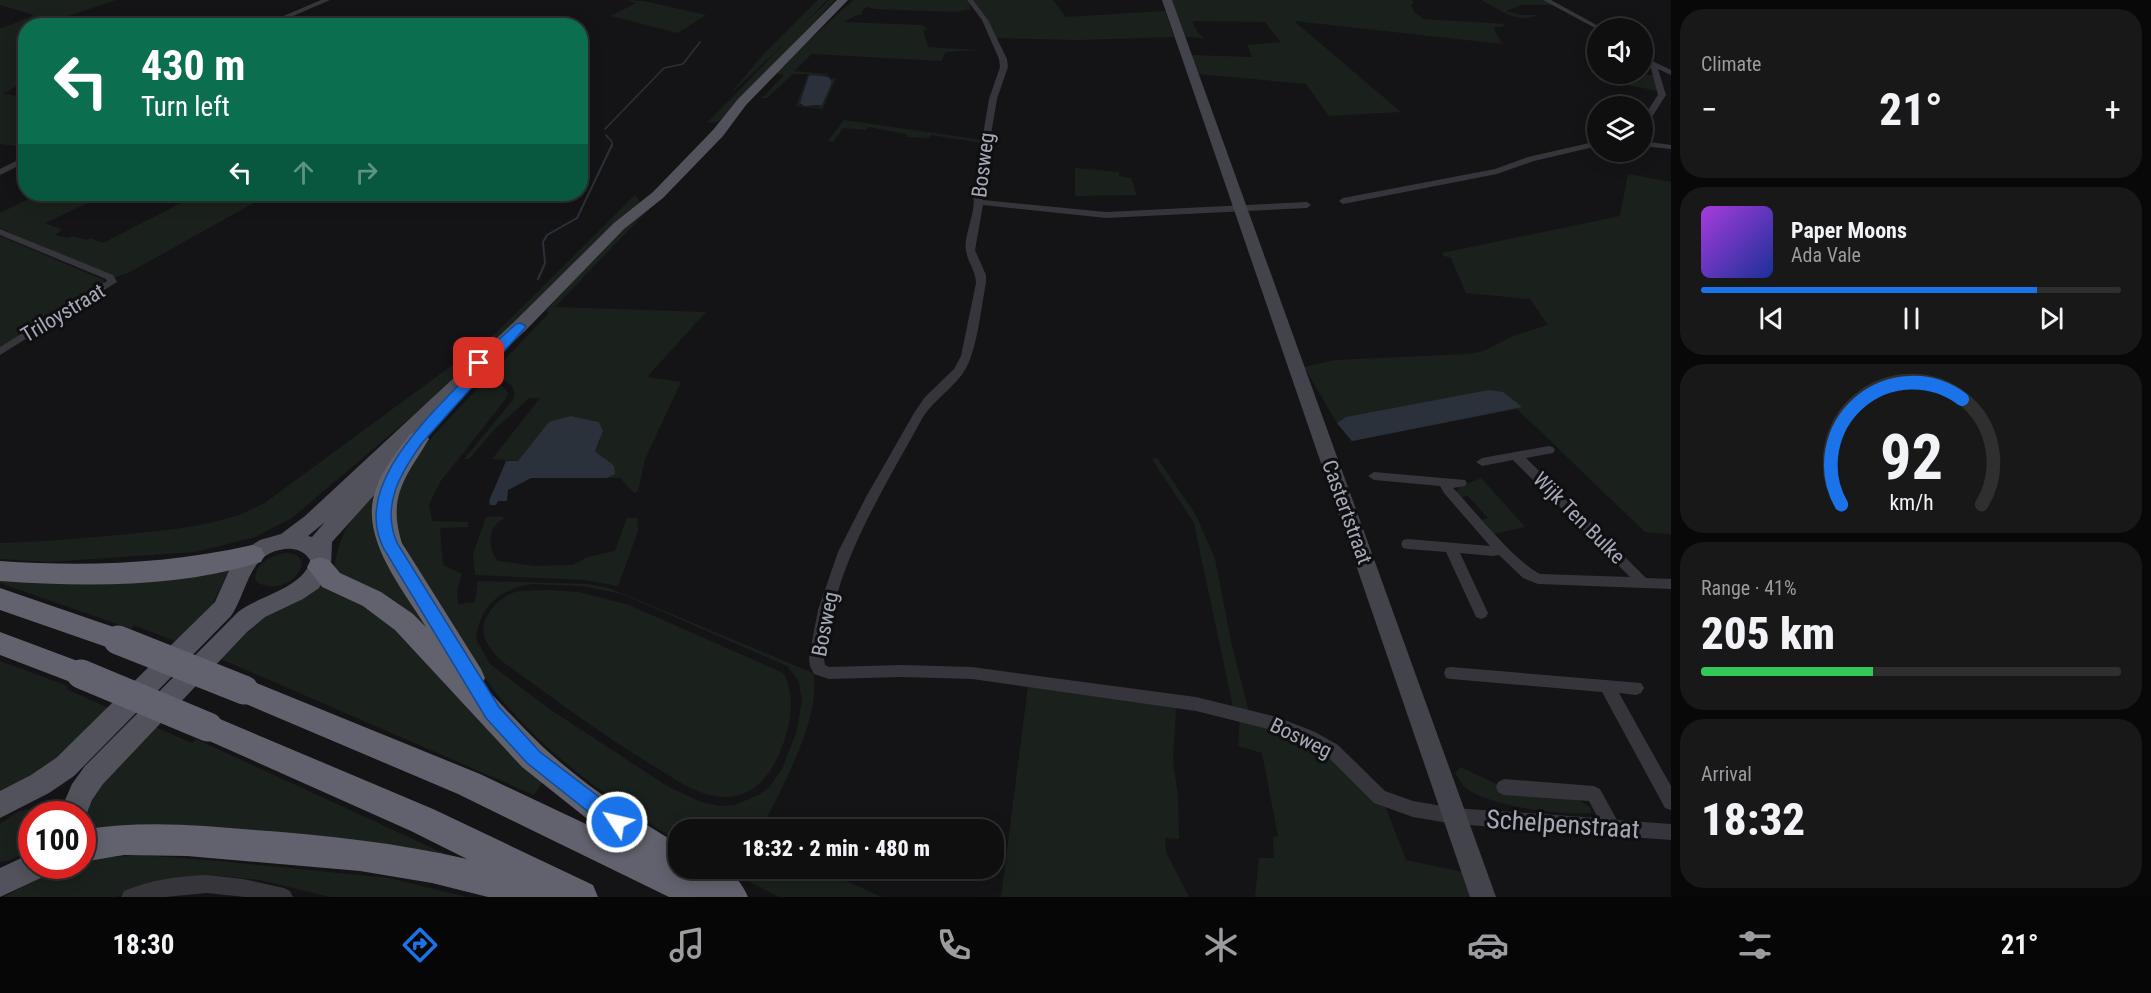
<!DOCTYPE html>
<meta charset="utf-8">
<style>
:root{--surface:#0f0f10;--page:#181819;--text:#f1f3f6;--muted:#9b9c9f;--line:#2f2f30;--accent:#1a73e8}
body{margin:0;font-family:"Roboto Condensed",sans-serif;background:var(--page);color:var(--text);height:100vh;display:flex;flex-direction:column;font-size:22px;white-space:nowrap}
*{box-sizing:border-box;margin:0}
p{font-size:20px;color:var(--muted)}
.icon{flex:none;width:33px;height:33px;fill:none;stroke:currentColor;stroke-width:2;stroke-linecap:round;stroke-linejoin:round}
.map{position:relative;flex:1;overflow:hidden}
.drawer{display:flex;flex-direction:column;gap:9px;padding:9px;background:#080809;width:480px}
.drawer>*{flex:none}
.guide{position:absolute;left:18px;top:18px;width:570px;height:183px;border-radius:24px;box-shadow:0 3px 15px #0003,0 0 0 2px var(--line);background:#0b6e4f;color:#fff;overflow:hidden}
.buttons{position:absolute;left:1587px;top:18px;display:grid;gap:12px}
.buttons a{display:grid;place-items:center;width:66px;height:66px;border-radius:50%;background:var(--surface);box-shadow:0 3px 15px #0003,0 0 0 2px var(--line);font-size:30px}
.speed{position:absolute;left:18px;top:801px;display:flex;gap:12px;font-size:30px;font-weight:700;text-align:center}
.speed>*{display:grid;place-content:center;width:78px;height:78px;border-radius:50%;background:var(--surface);box-shadow:0 3px 15px #0003,0 0 0 2px var(--line);line-height:1}
.speed .limit{border:9px solid #d22;background:#fff;color:#111}
.pin{position:absolute;display:grid;place-items:center;width:51px;height:51px;color:#fff;margin:-26px;border-radius:12px;box-shadow:0 3px 9px #0006}
.me{position:absolute;width:66px;margin:-33px;rotate:305deg;stroke-linejoin:round;filter:drop-shadow(0 0 4px #0008)}
.turn{display:flex;align-items:center;gap:21px;height:126px;padding:0 24px;font-size:27px}
.turn .icon{width:78px;height:78px;stroke-width:2.5}
.turn b{display:block;font-size:42px;line-height:51px}
.lanes{display:flex;align-items:center;height:57px;padding:0 24px;background:#0003;justify-content:center;gap:30px;direction:ltr}
.lanes .off{opacity:.35}
.big{font-size:45px;font-weight:800;line-height:1.1}
.drawer .widget{flex:1;display:flex;flex-direction:column;justify-content:center;gap:9px;min-width:0;padding:0 21px;border-radius:24px;background:var(--page)}
.drawer .dial{align-items:center;gap:0}
.dial svg{height:156px;overflow:visible;fill:none;stroke:var(--line);stroke-width:7;stroke-linecap:round;text-anchor:middle}
.dial text{fill:var(--text);stroke:none}
.song{display:flex;align-items:center;gap:18px}
.cover{width:72px;height:72px;border-radius:9px;background:linear-gradient(135deg,hsl(280 70% 55%),hsl(230 70% 35%))}
.played{height:6px;border-radius:3px;background:linear-gradient(90deg,var(--accent) 80%,var(--line) 80%)}
.keys{display:flex;justify-content:space-around;direction:ltr}
.heat{display:flex;justify-content:space-between;align-items:center;font-size:33px;direction:ltr}
.charge{height:9px;border-radius:4px;background:linear-gradient(90deg,#34c759 41%,var(--line) 0)}
.trip{position:absolute;left:668px;top:819px;width:336px;height:60px;border-radius:24px;background:var(--surface);box-shadow:0 3px 15px #0003,0 0 0 2px var(--line);font-weight:800;line-height:60px;text-align:center}
.menu{display:flex;height:96px;justify-content:space-around;align-items:center;background:#060606;color:var(--muted)}
.menu .icon{width:42px;height:42px}
.menu .on{color:var(--accent)}
.menu b{font-size:27px;color:var(--text)}
main{display:flex;flex:1;min-height:0}
.map>svg:first-child{display:block}
</style>
<main>
<div class="map">
<svg width="1671" height="897" viewBox="0 0 1671 897">
<rect width="100%" height="100%" fill="#141416"/>
<g fill="#1a211c" fill-rule="evenodd">
<polygon points="0,0 116,0 57,20 81,25 26,26 25,81 3,94 25,97 25,147 0,144 0,29 34,15 0,5"/>
<polygon points="627,0 644,1 706,15 678,33 611,16 636,3"/>
<polygon points="818,0 827,0 802,26 829,0 835,0 718,122 707,123 784,44 729,95 763,55"/>
<polygon points="853,0 968,0 971,9 955,12 875,9 867,7 862,11 863,14 855,16 844,22 921,25 928,29 923,30 928,47 977,50 946,52 941,61 812,54 794,71 828,74 827,76 815,75 800,105 818,107 832,82 831,78 836,78 823,109 796,106 808,74 793,74 767,98 759,98 764,96 782,77 783,73 780,75 777,72 782,66"/>
<polygon points="972,0 1053,0 1066,17 1165,11 1174,37 1078,40 996,38"/>
<polygon points="1172,0 1412,0 1414,4 1411,4 1414,12 1424,19 1505,24 1502,27 1493,27 1502,44 1294,21 1401,112 1329,116 1306,84 1198,74 1192,55 1252,57 1247,45 1281,42 1265,22 1192,21 1198,33 1205,38 1184,37"/>
<path d="M1481,0H1544L1552,5H1521L1506,11L1521,15H1537C1518,25 1497,8 1481,0Z"/>
<polygon points="1599,74 1654,75 1658,91 1598,79"/>
<polygon points="844,120 983,140 982,143 931,135 929,138 906,137 907,134 868,127 866,130 843,128 833,142 828,141"/>
<polygon points="1075,168 1119,172 1119,176 1131,178 1137,195 1075,196"/>
<polygon points="1628,174 1671,182 1671,534 1645,532 1517,409 1343,443 1351,441 1337,423 1304,367 1335,360 1468,354 1484,351 1513,336 1548,325 1530,299 1466,293 1451,258 1444,256 1442,253 1620,216"/>
<polygon points="39,194 94,194 81,199 88,203 45,223 62,230 55,235 68,238 72,236 87,240 90,238 103,243 183,202 176,194 270,194 130,272 114,278 0,228 0,213"/>
<path d="M635,195L641,203L491,349L292,518L255,537L195,552L49,562L0,559V543C43,542 86,538 129,534C175,529 225,526 266,502L496,333Z"/>
<path d="M650,208L555,307L706,312L647,377L681,382L645,459L638,491L634,493L620,478H607L615,474L609,461L601,458L595,451L600,441L599,422L571,416L518,461L492,459L540,398H529L494,430L469,459H464L512,401L515,394L512,386L499,377L491,374L549,313L546,311C579,275 609,237 650,208Z"/>
<polygon points="0,236 104,280 104,283 100,287 0,347"/>
<path d="M485,380C496,382 503,384 508,393L505,400L440,482L429,504L432,521L468,522V527L440,528L443,565L462,574L457,591L458,604L475,602L478,581L587,584L609,588L813,673C823,715 780,792 761,829L678,830V841C607,798 536,748 487,681C464,651 446,616 426,584C415,565 386,518 390,496C394,473 467,401 485,380ZM532,584L581,586L622,594L787,666L798,680L802,699L797,731L782,769L769,788L760,794L735,805L720,806L701,802L667,786L548,708L490,664L476,639C480,605 500,589 532,584Z"/>
<polygon points="1157,458 1196,515 1215,559 1232,646 1249,712 1233,707 1194,523 1152,459"/>
<polygon points="1481,478 1525,527 1493,534 1481,520 1488,518 1468,496 1461,497 1456,493 1460,487"/>
<path d="M377,492L432,631L341,578L334,567C342,528 350,520 377,492Z"/>
<path d="M498,516L505,518C488,525 486,547 498,561L535,566L573,565L587,557L615,551L627,518H637L638,531L618,586L585,580L475,575L473,554L486,517Z"/>
<path d="M286,553L297,555L302,562C301,582 271,594 256,581C252,564 272,555 286,553Z"/>
<polygon points="230,569 212,605 177,642 134,625 131,629 0,583 0,578"/>
<polygon points="319,586 368,608 387,622 543,781 534,795 221,659 259,620"/>
<path d="M544,590L579,592L629,605L783,673C797,698 790,727 780,752C769,780 747,802 714,796C693,792 675,779 657,768C602,735 551,697 499,659C494,652 486,644 484,635C480,617 499,597 515,592C524,590 534,591 544,590Z"/>
<polygon points="0,661 68,686 66,689 109,708 49,764 0,794"/>
<polygon points="1028,686 1176,707 1173,760 1178,797 1179,839 1165,838 1166,852 1189,897 1001,897"/>
<polygon points="1240,716 1314,743 1384,803 1406,860 1463,872 1472,897 1255,897 1259,858 1274,858 1273,837 1278,836 1262,753 1238,746"/>
<path d="M155,727L192,743L196,739L458,860L83,833C82,795 131,753 155,727Z"/>
<path d="M1461,767L1498,785L1576,798L1591,808V813C1562,816 1489,806 1466,788C1461,784 1459,778 1455,773Z"/>
<polygon points="35,808 43,810 47,814 32,814 31,849 11,860 0,862 0,824 19,811"/>
<polygon points="140,855 218,861 389,878 467,897 330,897 260,880 211,875 141,887 117,897 4,897 57,867 82,866 83,860 89,859"/>
<polygon points="725,869 819,869 882,897 779,897"/>
</g>
<g fill="#2a313b">
<polygon points="815,75 829,77 832,82 822,105 804,106 800,103 809,76"/>
<polygon points="1489,390 1503,392 1522,407 1352,441 1337,423 1346,417"/>
<path d="M571,416L599,422L603,431L595,451C601,458 608,459 614,466L615,474L607,478H531L508,490L507,501H498L496,505H490L489,501L506,461H518L549,422Z"/>
</g>
<g fill="none" stroke-linecap="round" stroke-linejoin="round">
<g stroke="#2a313b" stroke-width="1.5">
<polyline points="605,129 664,68 683,64 700,42"/>
<polyline points="606,135 612,142 612,147"/>
</g>
<polyline stroke="#2a313b" stroke-width="2" points="538,279 545,263 543,242 547,235 577,218 612,145"/>
<g fill="#35353b" fill-rule="evenodd">
<polygon points="321,0 330,0 270,26 260,26"/>
<path d="M967,0H973L988,20L1007,59L1008,67L997,99L981,194L983,200L1106,212L1307,202L1311,205L1307,208L1106,218L983,205L975,250L986,275V283C981,307 977,354 963,373C952,389 935,399 923,417C886,485 843,551 829,628C826,640 822,653 825,665L829,667L902,665L972,667L1196,697L1277,717L1315,732L1338,745L1385,791L1413,801L1454,808L1598,818L1589,801L1504,795L1498,792L1496,787L1498,782L1504,779L1594,786L1600,789L1617,820L1671,824V840L1454,824L1413,817L1374,803L1326,755L1303,742L1276,731L1196,711L972,679L902,677L829,679L814,674L810,666L809,657L818,610L838,552L866,497L914,413L925,397L954,369L961,356L976,283C976,271 968,263 966,251C963,235 977,213 973,194L989,99L1000,67L999,59L982,20Z"/>
<polygon points="1543,0 1551,0 1602,28 1597,29"/>
<polygon points="1642,56 1671,70 1671,75 1658,69 1666,95 1645,128 1642,128 1642,119 1658,95 1650,65 1642,61"/>
<polygon points="1598,141 1598,146 1534,161 1497,174 1343,204 1339,201 1343,198 1495,169 1528,157"/>
<polygon points="1642,141 1671,145 1671,149 1642,146"/>
<polygon points="26,156 26,162 0,175 0,169"/>
<polygon points="0,229 113,275 117,282 0,355 0,347 107,281 106,279 0,235"/>
<path d="M1549,446L1553,447L1555,450L1553,453L1526,458L1646,578L1671,579V589L1538,584L1523,578L1499,555L1493,556L1460,553L1488,613L1486,617L1481,619L1476,617L1446,552L1408,549L1403,548L1401,544L1403,540L1408,539L1490,546L1444,493L1440,486L1374,480L1368,476L1374,472L1465,480L1467,483L1465,486L1453,488C1475,511 1513,560 1540,574L1630,577L1513,460L1482,466L1476,462L1482,458Z"/>
<polygon points="1451,667 1641,683 1644,688 1641,693 1636,695 1619,693 1671,786 1671,810 1665,808 1602,692 1451,679 1446,678 1444,673 1446,668"/>
<path d="M207,875L243,879L284,888L290,891L293,897H245L207,893L165,897H121L124,891C150,880 179,876 207,875Z"/>
</g>
<polygon fill="#43444b" fill-rule="evenodd" points="1162,0 1172,0 1496,897 1470,897"/>
<g fill="#51525b" fill-rule="evenodd">
<path d="M837,0H848L746,105L723,136L663,198L624,229L526,330L402,446L409,448L412,453L332,542L331,566L319,588L303,599L265,617L247,632L103,784L92,800L83,823L82,814H59L72,784L85,766L238,612C258,596 306,587 310,560C304,551 296,548 285,549C248,553 248,591 231,616L74,776L49,793L0,818V791L31,775L56,758L215,602L232,564L244,550L260,540L281,534L305,516L514,322L614,223L653,192L713,130L738,99ZM325,522L312,537L308,536Z"/>
<polygon points="32,853 32,866 49,866 45,876 0,897 0,868"/>
</g>
<g fill="#61626d" fill-rule="evenodd">
<path d="M418,431L426,434L429,439C406,477 387,496 402,543L481,669L485,678L482,684C502,705 522,727 543,747C583,784 631,816 678,844V868C710,868 733,862 748,897H669L458,794L234,699L230,690L234,681L244,678L480,774L605,833L522,767L395,630L363,606L322,587L307,567L311,560L320,557L329,560L340,573L381,592L413,614L426,627C402,588 358,536 376,489C383,468 398,451 410,434Z"/>
<path d="M252,545L261,548L265,555L261,562C178,588 86,587 0,581V561C85,567 168,564 252,545Z"/>
<polygon points="0,588 128,632 132,640 128,648 118,651 0,610"/>
<polygon points="0,632 91,666 95,674 91,682 81,686 0,655"/>
<path d="M208,714L433,809L593,885L598,897H488L432,883L360,871L187,856L124,855L82,862V830C140,820 197,825 255,830C327,835 397,843 467,859L411,831L198,736L193,727L198,718Z"/>
</g>
<g stroke="#61626d" stroke-width="29">
<polyline points="118,640 244,690"/>
<polyline points="81,674 208,727"/>
</g>
</g>
<path fill="#1a73e8" stroke="#114b97" stroke-width="1.5" d="M520,323L526,326L524,329L422,443C400,474 381,505 397,543L499,707L540,752L624,816L626,822L624,829L617,832L610,829L527,763L486,718L384,549C349,483 437,410 476,367L473,363L475,361L516,324Z"/>
<g text-anchor="middle" stroke-width="6" stroke-linejoin="round" paint-order="stroke">
<g font-size="21" fill="#a5a8b7" stroke="#0f0f11">
<text transform="translate(983 165) rotate(-83)" y="7">Bosweg</text>
<text transform="translate(63 313) rotate(-31)" y="7">Triloystraat</text>
<text transform="translate(1347 512) rotate(70)" y="7">Castertstraat</text>
<text transform="translate(1579 518) rotate(45)" y="7">Wijk Ten Bulke</text>
<text transform="translate(825 624) rotate(-79)" y="7">Bosweg</text>
<text transform="translate(1301 738) rotate(26)" y="7">Bosweg</text>
</g>
<g font-size="26" fill="#a5a8b7" stroke="#0f0f11">
<text transform="translate(1563 824) rotate(4)" y="9">Schelpenstraat</text>
</g>
</g>
</svg>
<div class="buttons">
<a><svg class="icon" aria-label="sound" viewBox="0 0 24 24"><path d="M4 9h4l5-4v14l-5-4H4zM17 9q2 3 0 6"/></svg></a>
<a><svg class="icon" aria-label="layers" viewBox="0 0 24 24"><path d="M12 4l9 5-9 5-9-5zM3 14l9 5 9-5"/></svg></a>
</div>
<div class="speed"><div class="limit">100</div></div>
<div class="pin" style="left:479px;top:363px;background:#d93025"><svg class="icon" aria-label="arrive" viewBox="0 0 24 24"><path d="M6 21V4h12l-3 4 3 4H6"/></svg></div>
<svg class="me" style="left:617px;top:822px" viewBox="-20 -20 40 40"><circle r="17" fill="#1a73e8" stroke="#fff" stroke-width="3"/><path d="M0-11L8 9 0 5-8 9z" fill="#fff"/></svg>
<div class="trip">18:32 · 2 min · 480 m</div>
<div class="guide">
<div class="turn"><svg class="icon" aria-label="left" viewBox="0 0 24 24"><path d="M17 20v-9H6M10 6l-5 5 5 5"/></svg><div><b>430 m</b>Turn left</div></div>
<div class="lanes"><svg class="icon" aria-label="left" viewBox="0 0 24 24"><path d="M17 20v-9H6M10 6l-5 5 5 5"/></svg><svg class="icon off" aria-label="ahead" viewBox="0 0 24 24"><path d="M12 20V5M6 11l6-6 6 6"/></svg><svg class="icon off" aria-label="right" viewBox="0 0 24 24"><path d="M7 20v-9h11M14 6l5 5-5 5"/></svg></div>
</div>
</div>
<section class="drawer">
<div class="widget"><p>Climate</p>
<div class="heat"><a>−</a><b class="big">21°</b><a>+</a></div>
</div>
<div class="widget">
<div class="song"><i class="cover"></i><div><b>Paper Moons</b><p>Ada Vale</p></div></div>
<div class="played"></div>
<div class="keys"><svg class="icon" aria-label="previous" viewBox="0 0 24 24"><path d="M18 5L8 12l10 7zM5 5v14"/></svg><svg class="icon" aria-label="pause" viewBox="0 0 24 24"><path d="M8 5v14M16 5v14"/></svg><svg class="icon" aria-label="next" viewBox="0 0 24 24"><path d="M6 5l10 7-10 7zM19 5v14"/></svg></div>
</div>
<div class="widget dial"><svg viewBox="0 0 100 80">
<path d="M14 69A42 42 0 1 1 86 69"/>
<path d="M14 69A42 42 0 0 1 76 15" stroke="#1a73e8"/>
<text x="50" y="56" font-size="32" font-weight="700">92</text>
<text x="50" y="72" font-size="11">km/h</text>
</svg></div>
<div class="widget"><p>Range · 41%</p><b class="big">205 km</b><div class="charge"></div></div>
<div class="widget"><p>Arrival</p><b class="big">18:32</b></div>
</section>
</main>
<nav class="menu">
<b>18:30</b>
<svg class="icon on" aria-label="directions" viewBox="0 0 24 24"><path d="M12 3l9 9-9 9-9-9zM9 14v-3h6M13 9l2 2-2 2"/></svg>
<svg class="icon" aria-label="music" viewBox="0 0 24 24"><path d="M9 18V5l10-2v13"/><circle cx="6" cy="18" r="3"/><circle cx="16" cy="16" r="3"/></svg>
<svg class="icon" aria-label="phone" viewBox="0 0 24 24"><path d="M5 4h4l2 5-3 2q2 4 5 5l2-3 5 2v4C11 20 4 13 5 4z"/></svg>
<svg class="icon" aria-label="climate" viewBox="0 0 24 24"><path d="M12 3v18M4 7l16 10M4 17L20 7"/></svg>
<svg class="icon" aria-label="car" viewBox="0 0 24 24"><path d="M5 17H2v-5l4-1 3-4h7l3 4 3 1v5h-3M9 17h6M6 11h13"/><circle cx="7" cy="17" r="2"/><circle cx="17" cy="17" r="2"/></svg>
<svg class="icon" aria-label="filters" viewBox="0 0 24 24"><path d="M4 7h16M4 17h16"/><circle cx="9" cy="7" r="2"/><circle cx="15" cy="17" r="2"/></svg>
<b>21°</b>
</nav>
